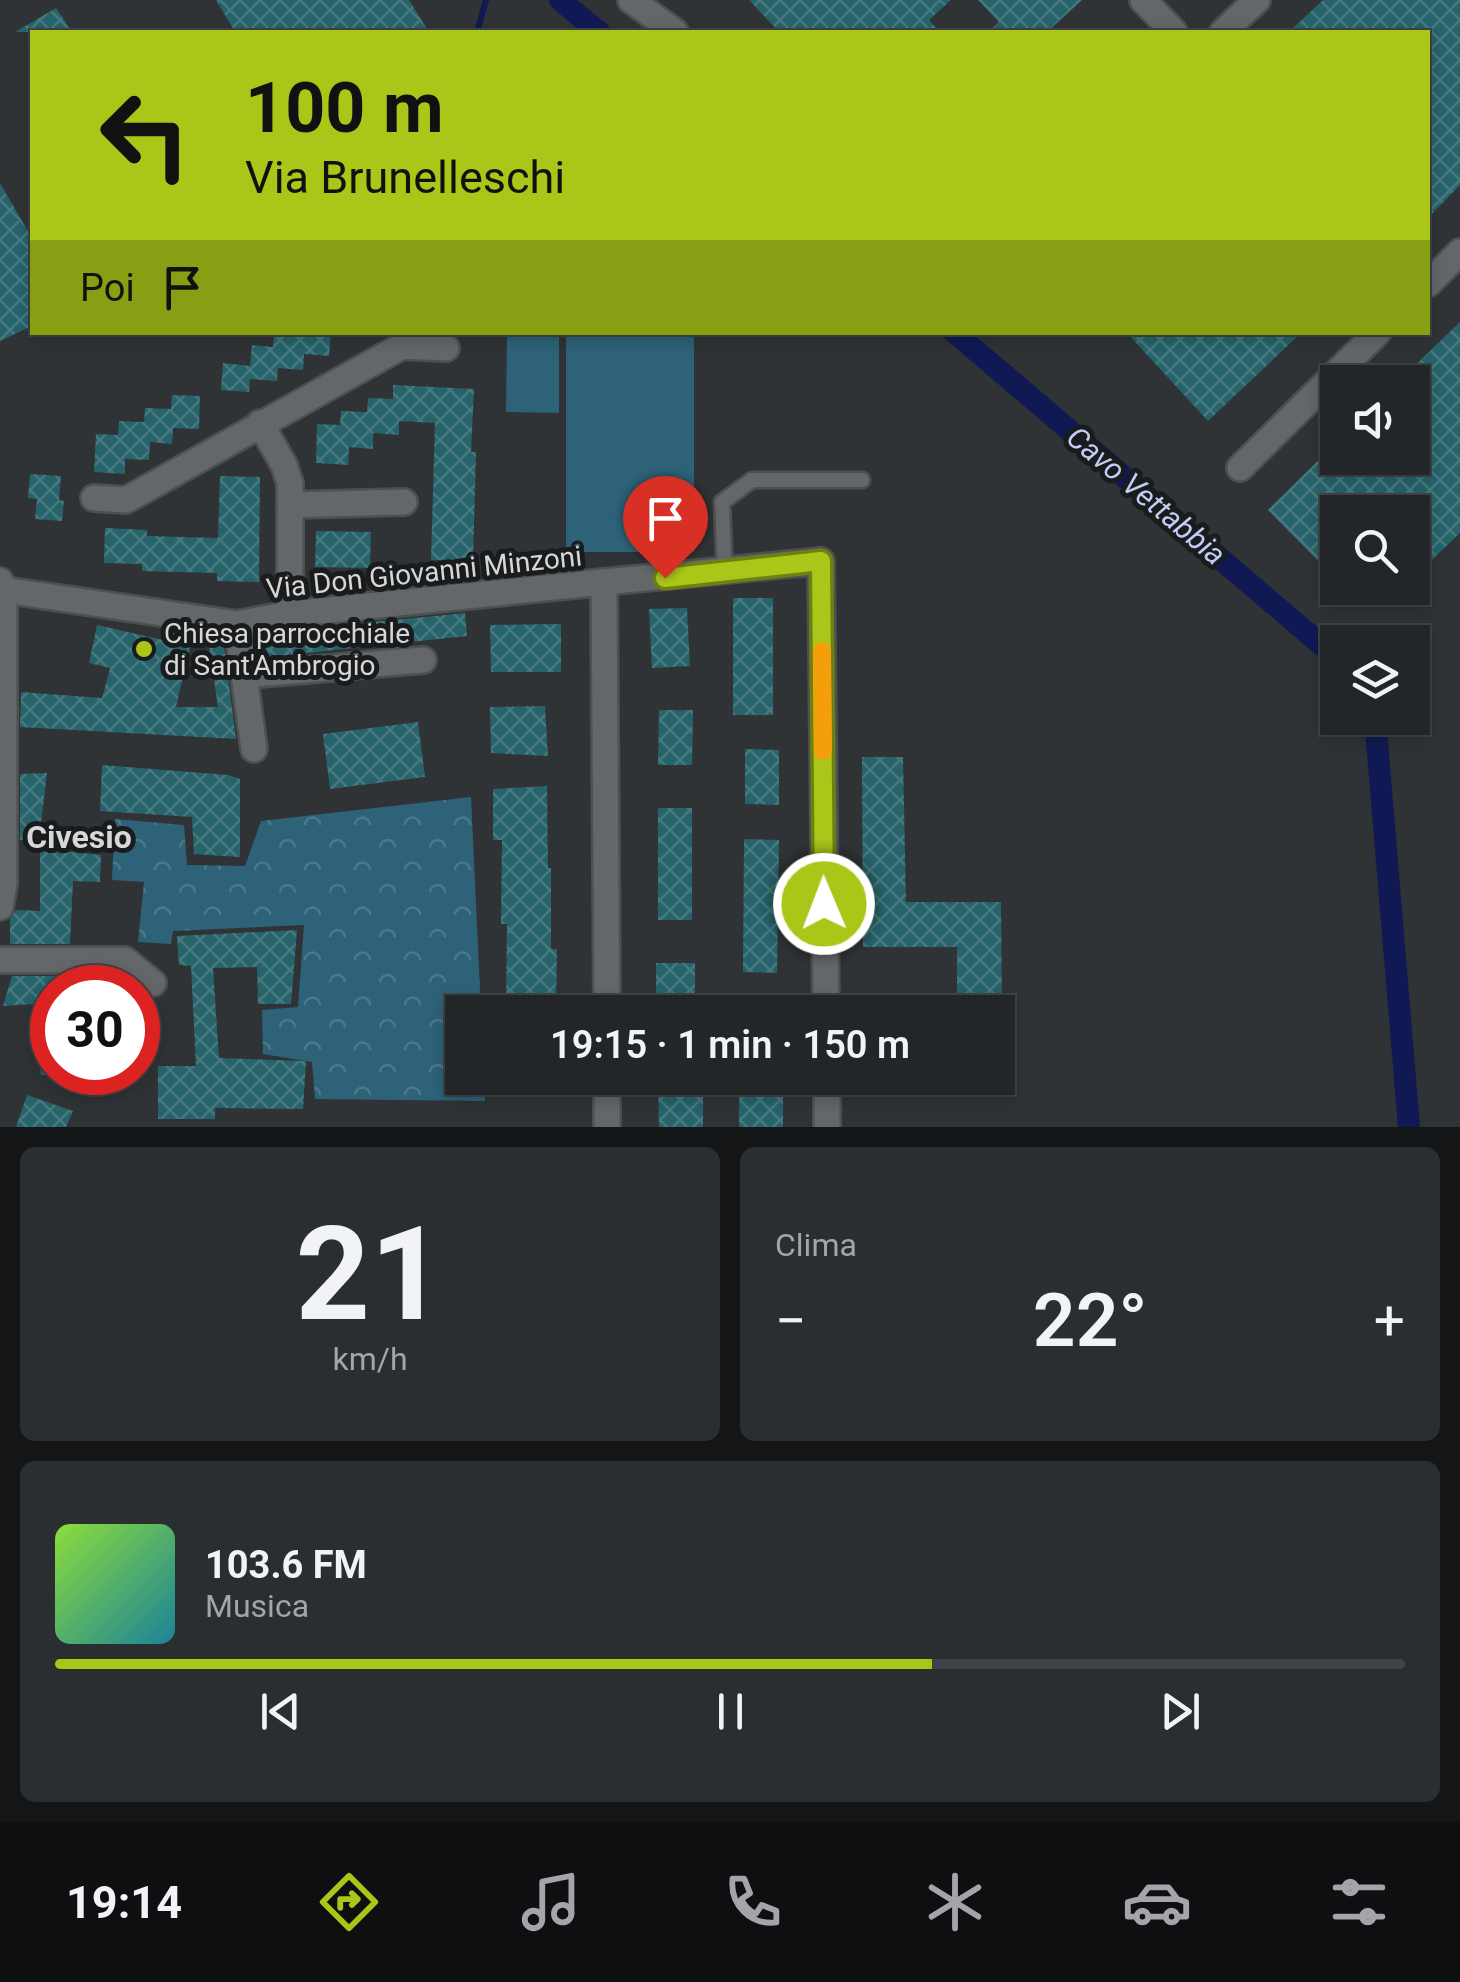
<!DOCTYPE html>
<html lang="it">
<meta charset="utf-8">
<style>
:root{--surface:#232628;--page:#2b2e30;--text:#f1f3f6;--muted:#a3a5a8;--line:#404345;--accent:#aac719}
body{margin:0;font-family:Roboto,sans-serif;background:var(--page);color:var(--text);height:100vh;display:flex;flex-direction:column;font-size:38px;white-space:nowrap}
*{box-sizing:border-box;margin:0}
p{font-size:32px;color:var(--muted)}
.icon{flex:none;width:55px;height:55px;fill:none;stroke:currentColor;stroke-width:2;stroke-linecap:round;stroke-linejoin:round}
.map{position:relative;height:1127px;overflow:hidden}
.sheet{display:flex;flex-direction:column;gap:20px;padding:20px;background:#131516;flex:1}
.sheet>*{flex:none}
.hud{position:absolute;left:30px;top:30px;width:1400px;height:305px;border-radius:0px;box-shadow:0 5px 15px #0003,0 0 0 2px var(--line);background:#aac719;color:#111;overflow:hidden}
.fabs{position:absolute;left:1320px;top:365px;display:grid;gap:20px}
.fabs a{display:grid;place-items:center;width:110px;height:110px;border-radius:0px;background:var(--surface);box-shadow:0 5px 15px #0003,0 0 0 2px var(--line);font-size:50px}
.speed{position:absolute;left:30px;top:965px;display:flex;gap:20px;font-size:50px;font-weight:700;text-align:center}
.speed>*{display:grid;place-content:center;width:130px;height:130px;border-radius:50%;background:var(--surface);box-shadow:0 5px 15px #0003,0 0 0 2px var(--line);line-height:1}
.speed .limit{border:15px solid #d22;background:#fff;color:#111}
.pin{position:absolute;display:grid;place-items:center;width:85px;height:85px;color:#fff;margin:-102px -42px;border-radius:50% 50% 50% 0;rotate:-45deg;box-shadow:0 0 10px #0007}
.pin .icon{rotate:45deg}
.me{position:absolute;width:110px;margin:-55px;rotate:359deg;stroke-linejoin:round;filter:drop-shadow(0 0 8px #0008)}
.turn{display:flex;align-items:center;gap:35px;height:210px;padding:0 50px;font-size:45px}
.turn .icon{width:130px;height:130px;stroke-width:2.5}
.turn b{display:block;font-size:70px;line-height:85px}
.then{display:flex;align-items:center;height:95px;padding:0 50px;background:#0003;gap:20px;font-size:38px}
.big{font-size:75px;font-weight:600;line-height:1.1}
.sheet .tile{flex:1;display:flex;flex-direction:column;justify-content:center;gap:15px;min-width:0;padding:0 35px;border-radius:15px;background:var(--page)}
.sheet .dial{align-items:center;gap:0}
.dial b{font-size:130px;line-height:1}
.song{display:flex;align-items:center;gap:30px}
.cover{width:120px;height:120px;border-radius:15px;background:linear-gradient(135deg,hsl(90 70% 55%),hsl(190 70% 35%))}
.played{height:10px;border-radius:5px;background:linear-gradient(90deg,var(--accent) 65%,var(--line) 65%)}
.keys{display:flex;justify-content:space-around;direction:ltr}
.heat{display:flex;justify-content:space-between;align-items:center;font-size:55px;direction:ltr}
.sheet .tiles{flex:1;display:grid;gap:20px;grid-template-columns:1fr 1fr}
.tile:last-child{grid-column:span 2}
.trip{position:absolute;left:445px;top:995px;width:570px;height:100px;border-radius:0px;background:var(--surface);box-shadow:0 5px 15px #0003,0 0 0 2px var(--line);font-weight:600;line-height:100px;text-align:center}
.menu{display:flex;height:160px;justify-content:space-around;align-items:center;background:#0e0f10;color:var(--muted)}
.menu .icon{width:70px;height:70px}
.menu .active{color:var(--accent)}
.menu b{font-size:45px;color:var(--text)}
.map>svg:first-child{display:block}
</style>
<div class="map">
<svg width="1460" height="1127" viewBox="0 0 1460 1127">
<defs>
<pattern id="forest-crowns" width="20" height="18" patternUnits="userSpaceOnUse" patternTransform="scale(2.5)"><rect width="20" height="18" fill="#2d6278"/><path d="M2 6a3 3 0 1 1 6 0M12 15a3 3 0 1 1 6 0" fill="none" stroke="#4b788a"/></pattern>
<pattern id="building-cross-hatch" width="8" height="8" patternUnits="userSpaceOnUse" patternTransform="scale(2.5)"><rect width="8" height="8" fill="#26636a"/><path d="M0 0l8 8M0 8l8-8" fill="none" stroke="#45797f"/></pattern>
</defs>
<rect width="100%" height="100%" fill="#2f3335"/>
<g fill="#2d6278">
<polygon points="507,333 559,333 559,413 506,412"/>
<rect x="566" y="333" width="128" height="219"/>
</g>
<polygon fill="url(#forest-crowns)" points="471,797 481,1012 462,1012 462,1078 484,1078 485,1101 315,1099 312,1062 263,1054 262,1010 298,1007 304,925 173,931 171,944 138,942 144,882 112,880 115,819 184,825 187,865 245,866 261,821"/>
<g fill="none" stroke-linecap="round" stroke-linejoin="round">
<polyline stroke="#101953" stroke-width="6" points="477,32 486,0"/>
<g stroke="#101953" stroke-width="22">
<polyline points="560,0 599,32"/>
<polyline points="954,332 1338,659"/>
<polyline points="1375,718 1409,1127"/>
</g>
</g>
<g fill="url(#building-cross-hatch)">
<polygon points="216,0 409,0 429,32 235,32"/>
<polygon points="749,0 951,0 929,20 940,32 779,32"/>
<polygon points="978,0 1082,0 1047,32 988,32 999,22"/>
<polygon points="1323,0 1460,0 1460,185 1428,218 1428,32 1289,32"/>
<polygon points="56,8 72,32 15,32"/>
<polygon points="0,183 32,238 32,326 0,341"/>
<polygon points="1460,322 1460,533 1412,579 1412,512 1338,512 1338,581 1268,510 1338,441 1338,458 1412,458 1412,382 1398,382"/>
<polygon points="274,332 331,332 329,356 304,354 303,370 278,368 277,381 250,379 249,392 221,390 223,363 250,366 252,345 273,347"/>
<polygon points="1126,332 1302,332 1208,421"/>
<polygon points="393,385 474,389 471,452 476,452 473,561 431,560 435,423 399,421 399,435 373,433 373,449 349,447 348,465 316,463 317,424 340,425 341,411 367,412 368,398 393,399"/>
<polygon points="172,395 200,396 199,429 173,428 172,444 150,442 149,460 125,459 125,474 94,472 96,434 118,435 119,421 144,422 145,408 171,409"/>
<polygon points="30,474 61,476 59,500 64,501 62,521 35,519 37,499 28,498"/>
<polygon points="220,476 260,477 259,582 217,581 217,573 142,571 142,564 104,563 105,528 147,530 147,536 218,538"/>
<polygon points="316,531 371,532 370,568 315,567"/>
<rect x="733" y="598" width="40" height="117"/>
<polygon points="687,608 690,666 652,668 649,609"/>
<polygon points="465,613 467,636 258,658 255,637 292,630"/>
<polygon points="561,624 561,672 491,672 490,625"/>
<polygon points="97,625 167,641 169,632 192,637 176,707 218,707 208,639 223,638 236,739 20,727 21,692 102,698 110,668 89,663"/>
<polygon points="545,706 548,756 491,753 490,707"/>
<polygon points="659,710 693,710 692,765 658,765"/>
<polygon points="418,722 425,777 330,789 323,734"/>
<polygon points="745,749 779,750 779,805 745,804"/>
<polygon points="862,757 903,757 906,902 1001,902 1002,1012 957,1012 957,947 863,947"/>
<polygon points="102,765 228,775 240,779 240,857 194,854 192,817 100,811"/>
<polygon points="47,773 39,839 20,840 20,774"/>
<polygon points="547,786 548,868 551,868 551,949 557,949 556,1006 506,1006 507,924 501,924 502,840 493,840 493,789"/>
<rect x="658" y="808" width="34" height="112"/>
<polygon points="744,839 779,840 777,973 743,972"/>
<polygon points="40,849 101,855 100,882 73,881 70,944 10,944 10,919 16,910 40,911"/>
<polygon points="297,930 291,1004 258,1004 257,967 213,968 219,1058 306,1061 303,1109 215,1108 215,1119 158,1119 158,1066 196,1066 191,966 179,965 177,936"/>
<rect x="656" y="963" width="39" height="49"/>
<polygon points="12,976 77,976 78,988 52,988 52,1075 41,1075 33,1004 3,1006"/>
<polygon points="496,1078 556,1078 556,1094 496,1093"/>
<polygon points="658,1078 703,1078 703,1127 659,1127"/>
<rect x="739" y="1092" width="44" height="35"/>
<polygon points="27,1095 73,1111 66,1127 16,1127"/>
</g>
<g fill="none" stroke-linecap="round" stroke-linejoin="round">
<g stroke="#4c5051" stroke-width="19">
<polyline id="lane" points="725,573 722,502 752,480 862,480"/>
</g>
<g stroke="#4c5051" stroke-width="30">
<g id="street">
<polyline points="631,0 675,32"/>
<polyline points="1143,0 1174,32"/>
<polyline points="1223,32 1257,0"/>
<polyline points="1428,284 1460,252"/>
<polyline points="260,423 284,465 290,483 290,614"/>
<polyline points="1240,468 1378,332"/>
<polyline points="94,498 126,500 402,346 446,348"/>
<polyline points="291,505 404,502"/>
<polyline points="0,581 4,590 4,884 0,907"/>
<polyline points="604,582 821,561 826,1012"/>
<polyline points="4,590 237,624 290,614 604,582 607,1012"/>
<polyline points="237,624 254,749"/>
<polyline points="246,675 423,660"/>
<polyline points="0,960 125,960 153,983"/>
<polyline points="607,1078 607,1127"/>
<polyline points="827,1078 827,1127"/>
</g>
</g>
<use href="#lane" stroke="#63676a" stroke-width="14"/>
<use href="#street" stroke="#63676a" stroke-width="25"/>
</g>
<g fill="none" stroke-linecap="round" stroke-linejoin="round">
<g stroke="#6e8110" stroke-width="25">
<polyline id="route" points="665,578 821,561 824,904"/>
</g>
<use href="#route" stroke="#aac719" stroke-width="18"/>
<polyline stroke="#f59e0b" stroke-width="18" points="822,651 823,751"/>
</g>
<circle fill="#aac719" stroke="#191b1c" stroke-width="4" cx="144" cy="649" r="10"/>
<g text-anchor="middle" stroke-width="10" stroke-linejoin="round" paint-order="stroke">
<g font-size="28" fill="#d5d7d8" stroke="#191b1c">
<text transform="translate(424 572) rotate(-6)" y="10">Via Don Giovanni Minzoni</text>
</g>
<g font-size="28" fill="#d5d7d8" stroke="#191b1c" text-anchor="start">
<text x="164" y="643">Chiesa parrocchiale<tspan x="164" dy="32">di Sant'Ambrogio</tspan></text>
</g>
<g font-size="30" font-style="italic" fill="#c1cef4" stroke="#191b1c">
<text transform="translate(1146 496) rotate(40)" y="10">Cavo Vettabbia</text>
</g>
<g font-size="32" font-weight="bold" fill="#d5d7d8" stroke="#191b1c">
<text x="79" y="848">Civesio</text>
</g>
</g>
</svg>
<div class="fabs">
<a><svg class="icon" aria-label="sound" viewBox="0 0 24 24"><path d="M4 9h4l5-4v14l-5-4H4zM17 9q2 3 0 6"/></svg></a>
<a><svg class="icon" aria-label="search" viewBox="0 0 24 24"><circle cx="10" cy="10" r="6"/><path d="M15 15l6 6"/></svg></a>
<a><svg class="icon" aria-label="layers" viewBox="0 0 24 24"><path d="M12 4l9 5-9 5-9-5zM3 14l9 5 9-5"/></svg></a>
</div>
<div class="speed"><div class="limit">30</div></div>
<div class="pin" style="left:665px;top:578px;background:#d93025"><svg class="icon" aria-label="arrive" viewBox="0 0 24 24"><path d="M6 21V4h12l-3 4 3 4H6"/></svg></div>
<svg class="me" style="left:824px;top:904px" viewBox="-20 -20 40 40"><circle r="17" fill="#aac719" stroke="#fff" stroke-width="3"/><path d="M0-11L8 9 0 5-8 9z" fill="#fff"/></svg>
<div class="trip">19:15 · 1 min · 150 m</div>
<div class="hud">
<div class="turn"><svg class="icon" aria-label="left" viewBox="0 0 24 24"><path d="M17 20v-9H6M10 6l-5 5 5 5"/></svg><div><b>100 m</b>Via Brunelleschi</div></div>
<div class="then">Poi<svg class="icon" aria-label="arrive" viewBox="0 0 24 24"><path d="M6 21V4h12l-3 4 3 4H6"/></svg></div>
</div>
</div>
<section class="sheet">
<div class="tiles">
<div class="tile dial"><b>21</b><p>km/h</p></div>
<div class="tile"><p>Clima</p>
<div class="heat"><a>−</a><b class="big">22°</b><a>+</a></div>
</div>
<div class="tile">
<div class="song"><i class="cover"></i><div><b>103.6 FM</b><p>Musica</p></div></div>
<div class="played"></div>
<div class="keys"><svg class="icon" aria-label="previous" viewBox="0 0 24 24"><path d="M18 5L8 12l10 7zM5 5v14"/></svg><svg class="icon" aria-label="pause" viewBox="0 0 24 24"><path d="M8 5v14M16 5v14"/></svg><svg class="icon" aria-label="next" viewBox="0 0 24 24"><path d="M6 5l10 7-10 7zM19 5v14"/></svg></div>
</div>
</div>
</section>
<nav class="menu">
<b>19:14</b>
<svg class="icon active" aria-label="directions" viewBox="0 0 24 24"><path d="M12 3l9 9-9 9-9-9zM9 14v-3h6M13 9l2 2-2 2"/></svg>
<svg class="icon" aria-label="music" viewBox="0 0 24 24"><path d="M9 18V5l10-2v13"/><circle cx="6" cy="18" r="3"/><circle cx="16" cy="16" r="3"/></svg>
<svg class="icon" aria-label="phone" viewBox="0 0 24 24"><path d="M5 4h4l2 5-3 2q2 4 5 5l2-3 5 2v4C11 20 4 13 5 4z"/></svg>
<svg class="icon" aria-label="climate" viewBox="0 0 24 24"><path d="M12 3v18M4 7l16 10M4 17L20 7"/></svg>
<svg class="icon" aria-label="car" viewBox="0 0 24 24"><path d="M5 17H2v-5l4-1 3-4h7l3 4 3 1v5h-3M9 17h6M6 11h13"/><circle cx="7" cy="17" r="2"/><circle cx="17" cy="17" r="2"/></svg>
<svg class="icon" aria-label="filters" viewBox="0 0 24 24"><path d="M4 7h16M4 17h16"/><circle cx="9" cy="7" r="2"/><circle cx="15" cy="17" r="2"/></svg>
</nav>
